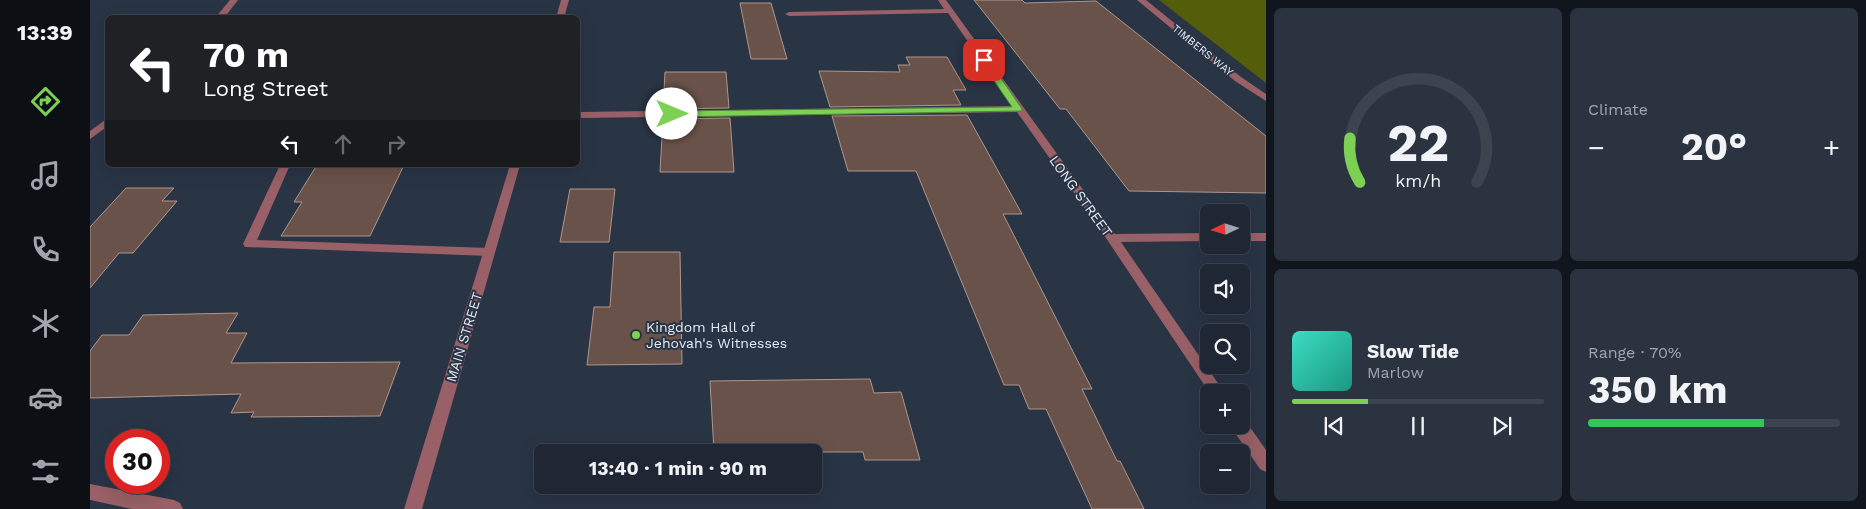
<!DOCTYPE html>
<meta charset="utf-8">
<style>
:root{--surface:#1f2734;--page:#2c3340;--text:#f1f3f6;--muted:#a1a5ac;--line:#3c444f;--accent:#7cd155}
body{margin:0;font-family:"Work Sans",sans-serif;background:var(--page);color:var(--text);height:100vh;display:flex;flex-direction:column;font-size:19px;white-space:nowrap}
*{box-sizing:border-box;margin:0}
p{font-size:16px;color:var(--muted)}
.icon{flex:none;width:28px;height:28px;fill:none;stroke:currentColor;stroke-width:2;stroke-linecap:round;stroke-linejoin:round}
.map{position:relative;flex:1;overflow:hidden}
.side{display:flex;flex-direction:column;gap:8px;padding:8px;background:#11151d;width:600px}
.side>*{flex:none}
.banner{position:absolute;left:15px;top:15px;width:475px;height:152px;border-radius:8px;box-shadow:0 5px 20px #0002,0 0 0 1px var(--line);background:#202124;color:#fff;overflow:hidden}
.needle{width:32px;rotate:266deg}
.buttons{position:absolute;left:1110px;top:204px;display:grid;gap:10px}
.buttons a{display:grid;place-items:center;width:50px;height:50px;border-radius:8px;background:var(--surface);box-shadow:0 5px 20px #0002,0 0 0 1px var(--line);font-size:25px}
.speed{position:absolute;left:15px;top:429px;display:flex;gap:10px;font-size:25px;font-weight:700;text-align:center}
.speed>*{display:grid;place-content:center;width:65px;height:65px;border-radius:50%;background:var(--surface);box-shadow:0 5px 20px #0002,0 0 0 1px var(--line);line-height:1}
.speed .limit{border:8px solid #d22;background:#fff;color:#111}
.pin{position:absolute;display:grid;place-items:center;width:42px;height:42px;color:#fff;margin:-21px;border-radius:10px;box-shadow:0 2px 8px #0006}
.me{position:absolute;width:55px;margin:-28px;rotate:90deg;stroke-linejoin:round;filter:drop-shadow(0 0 4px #0008)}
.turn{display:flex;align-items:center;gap:18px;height:105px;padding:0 15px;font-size:22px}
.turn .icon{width:65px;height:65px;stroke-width:2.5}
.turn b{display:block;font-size:35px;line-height:42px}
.lanes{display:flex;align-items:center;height:48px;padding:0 15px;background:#0003;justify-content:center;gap:25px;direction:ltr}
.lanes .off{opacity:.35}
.big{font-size:38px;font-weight:700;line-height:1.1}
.side .tile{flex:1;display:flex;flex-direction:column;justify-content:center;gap:8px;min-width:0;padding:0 18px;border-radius:8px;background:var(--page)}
.side .dial{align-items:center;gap:0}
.dial svg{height:130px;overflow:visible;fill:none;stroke:var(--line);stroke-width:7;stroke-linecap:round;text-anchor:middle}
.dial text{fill:var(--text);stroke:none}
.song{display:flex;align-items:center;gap:15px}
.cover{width:60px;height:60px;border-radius:8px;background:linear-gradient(135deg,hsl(170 70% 55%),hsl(170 70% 35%))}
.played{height:5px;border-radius:2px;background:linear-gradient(90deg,var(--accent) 30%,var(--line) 30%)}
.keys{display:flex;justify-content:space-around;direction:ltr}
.heat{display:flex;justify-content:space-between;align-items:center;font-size:28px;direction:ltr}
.charge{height:8px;border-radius:4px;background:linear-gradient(90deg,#34c759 70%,var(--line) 0)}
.side .tiles{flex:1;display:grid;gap:8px;grid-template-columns:repeat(2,1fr)}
.trip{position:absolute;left:444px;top:444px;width:288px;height:50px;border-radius:8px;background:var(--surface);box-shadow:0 5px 20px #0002,0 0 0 1px var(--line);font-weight:700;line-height:50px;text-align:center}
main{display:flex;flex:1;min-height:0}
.dock{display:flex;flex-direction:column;width:90px;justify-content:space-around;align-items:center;background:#0c1015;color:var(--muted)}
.dock .icon{width:35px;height:35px}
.dock .current{color:var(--accent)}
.dock b{font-size:22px;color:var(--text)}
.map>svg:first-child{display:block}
</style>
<main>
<nav class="dock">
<b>13:39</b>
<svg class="icon current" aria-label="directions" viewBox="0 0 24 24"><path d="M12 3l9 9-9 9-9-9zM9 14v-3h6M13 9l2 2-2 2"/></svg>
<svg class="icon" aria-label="music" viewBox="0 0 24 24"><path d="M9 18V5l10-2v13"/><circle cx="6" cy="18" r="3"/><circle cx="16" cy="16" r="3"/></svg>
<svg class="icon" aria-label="phone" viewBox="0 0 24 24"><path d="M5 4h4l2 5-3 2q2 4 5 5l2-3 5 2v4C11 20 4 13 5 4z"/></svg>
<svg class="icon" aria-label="climate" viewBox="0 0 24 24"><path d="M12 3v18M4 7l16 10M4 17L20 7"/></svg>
<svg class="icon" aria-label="car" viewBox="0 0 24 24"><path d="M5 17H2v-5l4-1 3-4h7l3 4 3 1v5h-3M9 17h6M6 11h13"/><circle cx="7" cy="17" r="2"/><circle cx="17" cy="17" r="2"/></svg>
<svg class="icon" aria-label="filters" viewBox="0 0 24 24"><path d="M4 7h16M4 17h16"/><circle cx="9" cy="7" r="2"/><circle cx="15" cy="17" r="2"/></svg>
</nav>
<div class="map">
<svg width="1176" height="509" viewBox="0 0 1176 509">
<rect width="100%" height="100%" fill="#293445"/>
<polygon fill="#535d0a" points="1069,0 1176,0 1176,83"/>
<g fill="#695249" stroke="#b0968c">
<polygon points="884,0 932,0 935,3 1006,1 1176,136 1176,193 1039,191 976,109 970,109"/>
<polygon points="650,3 681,3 697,59 661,59"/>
<polygon points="816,57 857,57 876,90 863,90 871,105 740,107 729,71 810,72 808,65 820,65"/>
<polygon points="575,72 636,72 639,108 573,109"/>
<polygon points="877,115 932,214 913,214 1002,389 992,389 1027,461 1030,461 1054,509 1002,509 956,409 939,409 929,385 914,385 826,171 758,171 742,116"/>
<polygon points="640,118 644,172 570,172 573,119"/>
<polygon points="227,165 314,165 280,236 191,236 212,202 204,202"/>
<polygon points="36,188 84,188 72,201 87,201 43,253 29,253 0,288 0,227"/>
<polygon points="480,189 525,189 519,242 470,242"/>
<polygon points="524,252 590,252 592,364 497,365 504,307 520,307"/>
<polygon points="148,313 136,333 157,333 141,363 310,362 290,416 161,417 164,412 141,413 151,394 0,398 0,351 12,335 39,335 53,315"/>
<polygon points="780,379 784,393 811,392 830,460 775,460 773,452 624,452 620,381"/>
</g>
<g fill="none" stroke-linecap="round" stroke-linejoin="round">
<polygon fill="#996067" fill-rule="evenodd" points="190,165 200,165 167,240 399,248 405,252 399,256 155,247 153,244"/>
<g fill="#996067" fill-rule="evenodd">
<polygon points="140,0 148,0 134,18 125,18"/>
<polygon points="471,0 479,0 474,18 466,18"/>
<polygon points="848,0 856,0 1025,234 1119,233 1119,241 1031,242 1134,392 1119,392 1018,241 927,112 488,118 488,112 923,106 858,13 699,16 695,14 699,12 854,9"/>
<polygon points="1047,0 1056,0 1151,77 1176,94 1176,101 1145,81"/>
<polygon points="18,118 18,126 0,139 0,131"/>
<polygon points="420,165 430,165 332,509 314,509"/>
<rect x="1151" y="233" width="25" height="8"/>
<polygon points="1151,419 1155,420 1176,450 1176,472 1170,469 1143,430 1141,425 1151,425"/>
<polygon points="0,484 84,500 90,503 93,509 42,509 0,500"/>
</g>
</g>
<polygon fill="#7cd155" stroke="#518837" points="891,58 897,58 932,109 931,111 582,117 578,114 582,111 922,107 890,60"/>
<circle fill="#7cd155" stroke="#293445" stroke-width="2" cx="546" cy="335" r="5"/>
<g text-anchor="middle" stroke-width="4" stroke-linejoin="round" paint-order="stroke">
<g font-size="11" fill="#e4ebf6" stroke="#293445">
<text transform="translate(1113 50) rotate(39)" y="4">TIMBERS WAY</text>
</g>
<g font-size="14" fill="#e4ebf6" stroke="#293445">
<text transform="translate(991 196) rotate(54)" y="5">LONG STREET</text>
<text transform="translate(374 337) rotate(-73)" y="5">MAIN STREET</text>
</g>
<g font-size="14" fill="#e4ebf6" stroke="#293445" text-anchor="start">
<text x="556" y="332">Kingdom Hall of<tspan x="556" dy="16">Jehovah's Witnesses</tspan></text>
</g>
</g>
</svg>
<div class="buttons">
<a><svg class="needle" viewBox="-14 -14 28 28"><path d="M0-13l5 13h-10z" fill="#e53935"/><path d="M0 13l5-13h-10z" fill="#a1a5ac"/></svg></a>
<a><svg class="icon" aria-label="sound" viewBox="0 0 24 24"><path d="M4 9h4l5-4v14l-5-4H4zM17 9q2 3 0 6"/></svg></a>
<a><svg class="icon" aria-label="search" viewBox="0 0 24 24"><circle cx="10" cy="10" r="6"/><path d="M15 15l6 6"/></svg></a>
<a>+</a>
<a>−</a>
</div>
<div class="speed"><div class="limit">30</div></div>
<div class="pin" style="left:894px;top:60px;background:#d93025"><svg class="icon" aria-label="arrive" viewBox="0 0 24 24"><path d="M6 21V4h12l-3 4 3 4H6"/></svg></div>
<svg class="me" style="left:582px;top:114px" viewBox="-20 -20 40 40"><circle r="19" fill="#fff"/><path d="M0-13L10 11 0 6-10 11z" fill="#7cd155"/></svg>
<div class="trip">13:40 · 1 min · 90 m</div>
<div class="banner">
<div class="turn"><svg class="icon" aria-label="left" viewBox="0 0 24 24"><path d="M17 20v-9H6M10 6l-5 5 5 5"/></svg><div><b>70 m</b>Long Street</div></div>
<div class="lanes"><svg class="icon" aria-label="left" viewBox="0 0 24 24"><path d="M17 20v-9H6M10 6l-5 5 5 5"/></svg><svg class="icon off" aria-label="ahead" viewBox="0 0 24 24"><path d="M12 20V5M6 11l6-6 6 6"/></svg><svg class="icon off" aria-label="right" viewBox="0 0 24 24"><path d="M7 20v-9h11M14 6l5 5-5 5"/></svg></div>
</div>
</div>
<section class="side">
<div class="tiles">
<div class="tile dial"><svg viewBox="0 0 100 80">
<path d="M14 69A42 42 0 1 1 86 69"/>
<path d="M14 69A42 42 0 0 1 8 42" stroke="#7cd155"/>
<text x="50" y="56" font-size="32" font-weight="700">22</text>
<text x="50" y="72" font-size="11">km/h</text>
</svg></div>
<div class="tile"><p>Climate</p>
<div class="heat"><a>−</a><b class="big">20°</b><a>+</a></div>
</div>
<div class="tile">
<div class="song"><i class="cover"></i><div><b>Slow Tide</b><p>Marlow</p></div></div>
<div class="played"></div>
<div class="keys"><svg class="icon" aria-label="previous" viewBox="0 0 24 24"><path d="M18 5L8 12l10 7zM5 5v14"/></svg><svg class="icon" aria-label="pause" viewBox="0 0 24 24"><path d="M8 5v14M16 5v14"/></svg><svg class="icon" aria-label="next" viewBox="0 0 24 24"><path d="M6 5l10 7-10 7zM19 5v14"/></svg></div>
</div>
<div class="tile"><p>Range · 70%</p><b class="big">350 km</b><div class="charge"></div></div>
</div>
</section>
</main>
